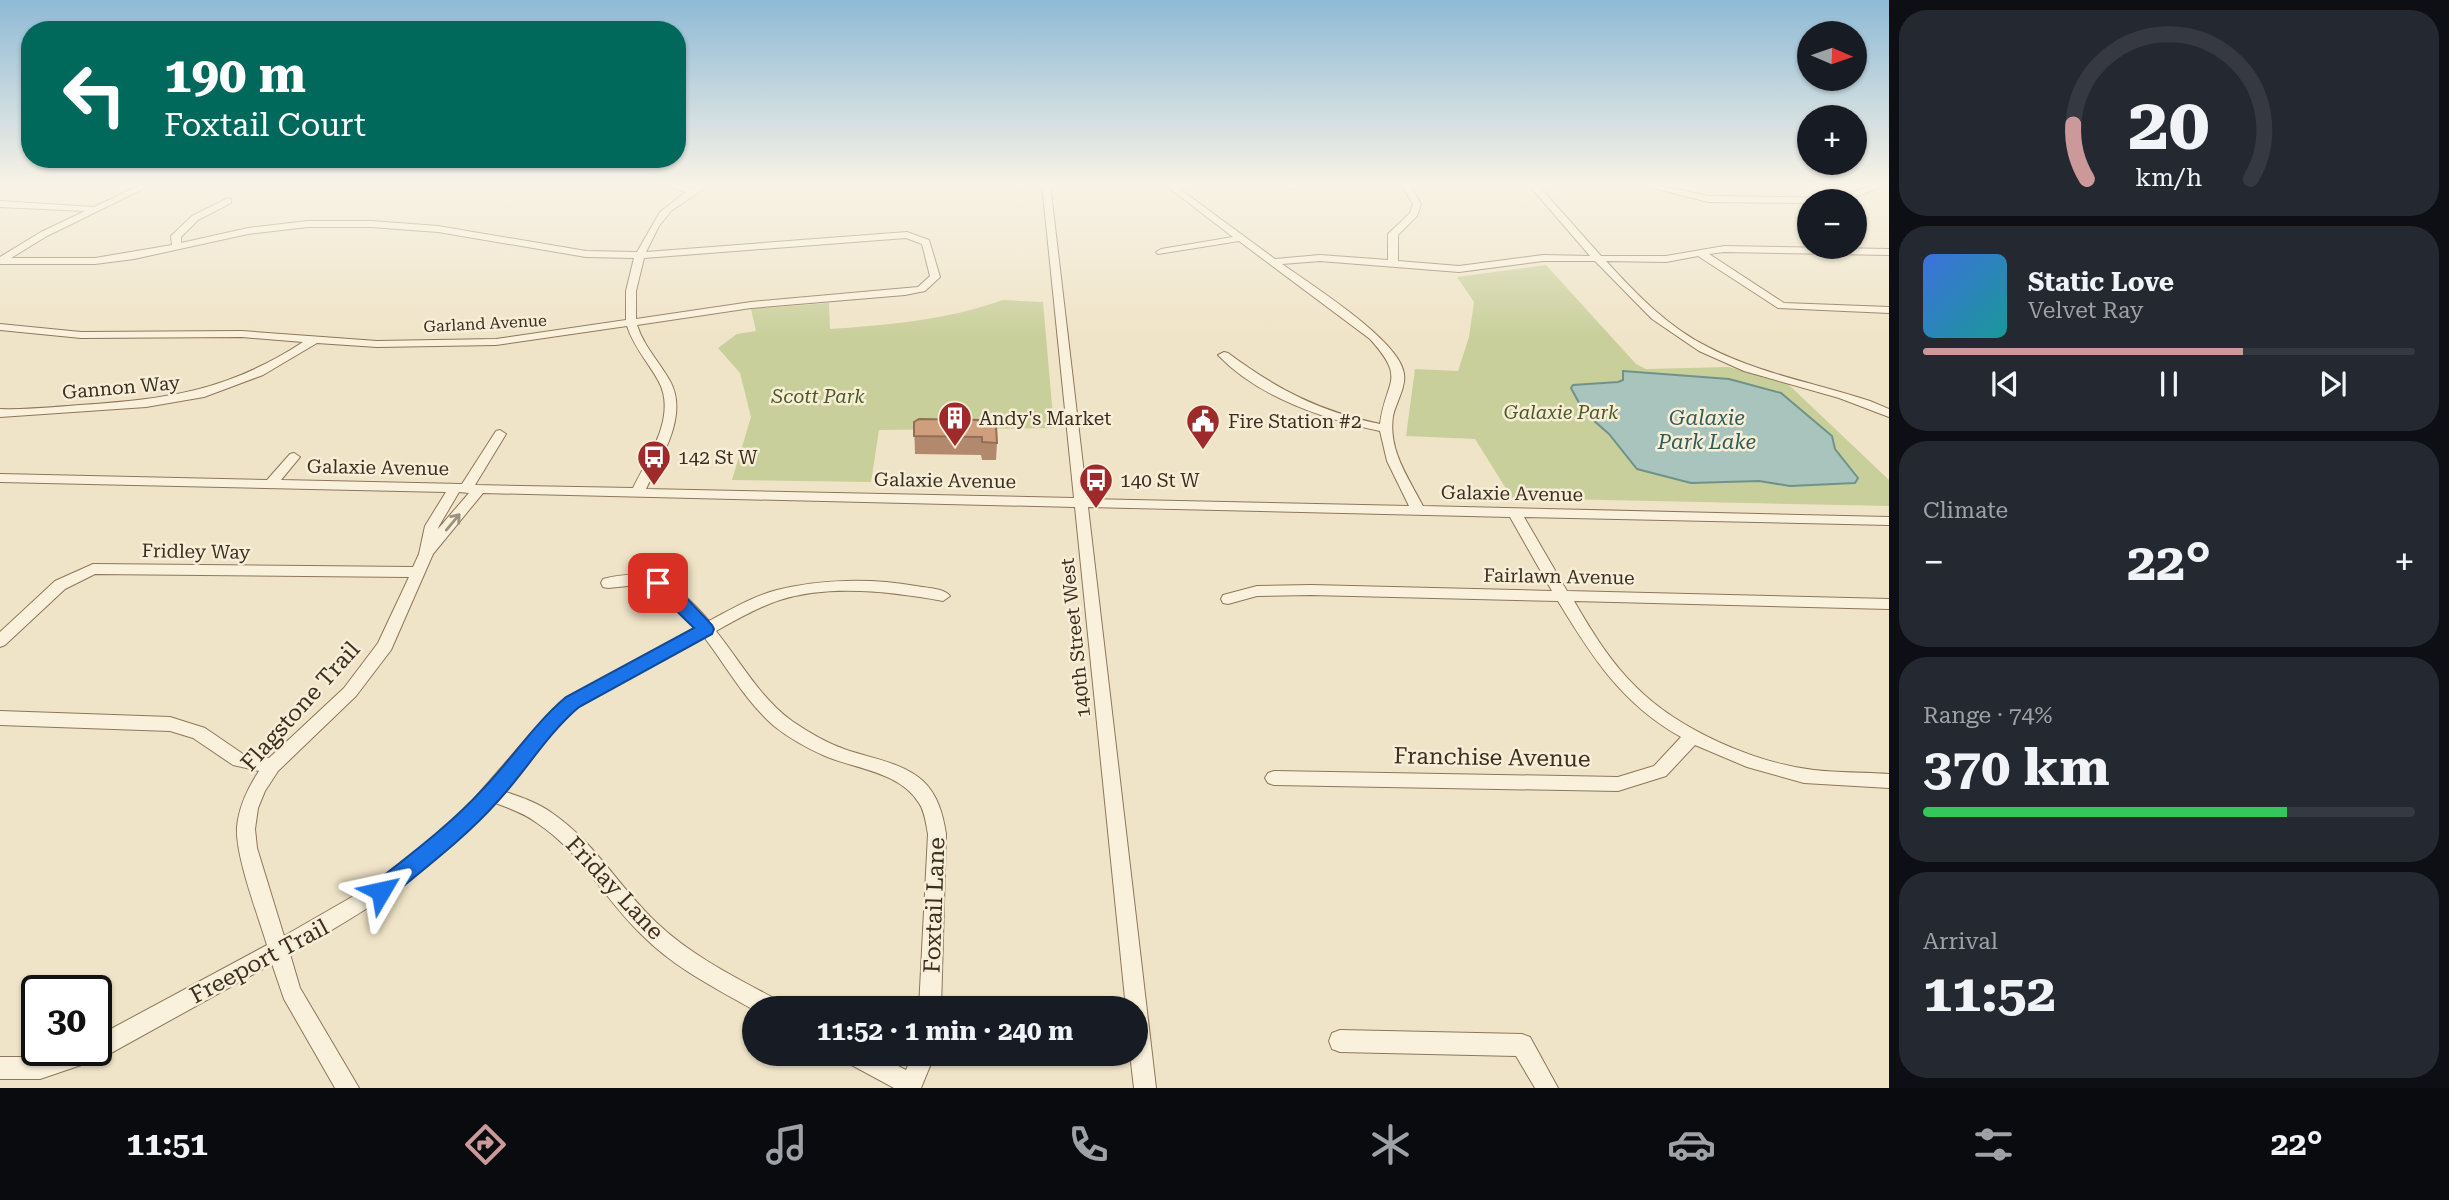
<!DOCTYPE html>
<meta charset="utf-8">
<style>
:root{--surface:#171b24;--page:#242831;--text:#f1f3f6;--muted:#9ea1a6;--line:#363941;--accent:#cc999b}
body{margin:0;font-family:"Roboto Serif",serif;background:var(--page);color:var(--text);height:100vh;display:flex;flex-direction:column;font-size:26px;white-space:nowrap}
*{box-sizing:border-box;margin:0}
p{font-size:23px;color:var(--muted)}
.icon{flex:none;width:38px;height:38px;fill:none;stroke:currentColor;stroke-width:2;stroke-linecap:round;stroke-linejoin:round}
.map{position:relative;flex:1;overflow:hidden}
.side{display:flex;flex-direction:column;gap:10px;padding:10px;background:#0d0f14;width:560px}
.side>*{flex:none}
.hud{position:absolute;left:21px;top:21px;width:665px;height:147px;border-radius:28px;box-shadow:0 2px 5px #0004;background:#00695c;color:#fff;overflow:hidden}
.needle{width:46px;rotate:92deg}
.fabs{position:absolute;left:1797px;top:21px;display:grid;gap:14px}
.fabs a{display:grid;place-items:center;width:70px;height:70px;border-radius:50%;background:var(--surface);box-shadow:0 2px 5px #0004;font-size:35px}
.speed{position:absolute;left:21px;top:975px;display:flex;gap:14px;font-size:35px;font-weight:700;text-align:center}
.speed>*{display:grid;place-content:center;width:91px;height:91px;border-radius:50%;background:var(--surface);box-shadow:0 2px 5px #0004;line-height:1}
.speed .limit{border:4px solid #111;border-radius:10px;background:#fff;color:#111}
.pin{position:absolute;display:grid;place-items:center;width:60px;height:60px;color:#fff;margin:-30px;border-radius:14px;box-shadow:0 4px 10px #0006}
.me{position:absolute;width:77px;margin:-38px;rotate:54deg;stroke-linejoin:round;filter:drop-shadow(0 0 5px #0008)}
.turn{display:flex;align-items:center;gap:24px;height:147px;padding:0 28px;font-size:32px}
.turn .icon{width:91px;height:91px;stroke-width:2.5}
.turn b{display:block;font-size:49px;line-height:60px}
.big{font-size:52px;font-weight:700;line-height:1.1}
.side .card{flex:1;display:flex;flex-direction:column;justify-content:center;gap:10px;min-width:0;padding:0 24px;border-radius:28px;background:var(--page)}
.side .dial{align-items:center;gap:0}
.dial svg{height:182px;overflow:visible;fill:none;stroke:var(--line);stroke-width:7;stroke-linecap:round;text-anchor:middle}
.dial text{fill:var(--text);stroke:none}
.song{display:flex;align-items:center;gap:21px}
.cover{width:84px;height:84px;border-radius:10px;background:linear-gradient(135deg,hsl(220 70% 55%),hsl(180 70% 35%))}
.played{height:7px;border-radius:4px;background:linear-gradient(90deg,var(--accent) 65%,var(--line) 65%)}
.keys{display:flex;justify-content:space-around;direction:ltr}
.heat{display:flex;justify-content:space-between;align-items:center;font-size:38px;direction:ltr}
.charge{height:10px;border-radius:5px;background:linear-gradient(90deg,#34c759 74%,var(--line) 0)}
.trip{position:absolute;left:742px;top:996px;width:406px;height:70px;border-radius:35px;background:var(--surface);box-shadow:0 2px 5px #0004;font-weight:700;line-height:70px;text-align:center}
.tab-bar{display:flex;height:112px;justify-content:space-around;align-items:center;background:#090b0e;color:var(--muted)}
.tab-bar .icon{width:49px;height:49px}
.tab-bar .selected{color:var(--accent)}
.tab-bar b{font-size:32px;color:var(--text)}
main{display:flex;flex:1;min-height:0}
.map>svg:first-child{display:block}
</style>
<main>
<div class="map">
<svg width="1889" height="1088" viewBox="0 0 1889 1088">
<rect width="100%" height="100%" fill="#f0e4c8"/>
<g fill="#c9cf9b">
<polygon points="1546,265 1636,364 1646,369 1729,367 1788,384 1889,480 1889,506 1512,498 1475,439 1406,436 1415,369 1458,371 1469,337 1474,302 1457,277"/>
<path d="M1003,300L1043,302L1054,428L879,430L871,482L732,480L751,417L740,373L718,348L737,334L756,331L751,309L829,303L830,329C890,325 946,320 1003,300Z"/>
</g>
<polygon fill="#a9c4bc" stroke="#6f938a" stroke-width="2" points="1623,371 1729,379 1781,393 1832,436 1835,449 1858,478 1855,483 1790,486 1759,481 1691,483 1637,469 1609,434 1584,412 1571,388 1573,385 1618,382 1623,380"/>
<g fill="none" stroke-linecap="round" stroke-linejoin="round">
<g stroke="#8d765c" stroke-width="2">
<g id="minor">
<path d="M143,184H153L47,236L11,258H95L172,245L171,236L192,216L228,198L231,199V203L198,220L181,237V243L248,228L308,221H371L438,226L586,251L637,252L660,212L686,192L658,184H672L693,189L701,184H711L671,211L659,226L646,252L907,232L929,240L940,277L925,291L905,295L751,308L637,325C644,347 659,361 670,381C689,415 661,458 646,489L1074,498L1042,184H1050L1087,499L1409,506L1387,461L1380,431C1324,419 1259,398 1218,355L1224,352L1228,353C1278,390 1319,411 1380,424C1386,379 1407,380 1370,339L1239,241L1158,254L1156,252L1161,249L1233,237L1164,184H1173L1275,259L1320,255L1388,260V234L1410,213L1413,204L1401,184H1409L1421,204L1417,216L1398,235V261L1459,266L1543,255L1590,256L1528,184H1537L1601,256H1666L1724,246L1889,249V255L1724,252L1709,254L1784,303L1889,307V313L1778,308L1698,256L1666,262L1606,261C1636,294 1668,327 1708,347C1759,374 1817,383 1870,401L1889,409V417L1839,398L1744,371L1699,351L1652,319L1595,261H1543L1459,272L1320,261L1282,264C1310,284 1401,341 1404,374C1406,388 1396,402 1393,416C1388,450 1408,477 1423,506L1889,517V525L1524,517L1567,591L1889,599V609L1574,601C1592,632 1611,663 1637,688C1679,730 1755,763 1814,770C1839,773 1864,772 1889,774V788L1804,783L1747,767L1695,745L1666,776L1618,791L1274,785L1268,783L1265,778L1268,773L1274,771L1618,777L1654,766L1681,737C1622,704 1592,657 1558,601L1311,595L1257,596L1228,604L1223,603L1221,599L1223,595L1257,586L1311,585L1552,591L1510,517L1088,507L1156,1088H1134L1130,1054H1136V1008H1126L1075,507L483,493L433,554L391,650L356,696L278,771L265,791L258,808L255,829L257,848L284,936L364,890L432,840L468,806L532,732L566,698L697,628L662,592L647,584L608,588L603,587L601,583L603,579C653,566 678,584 709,621C730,610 753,596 777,590C821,579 871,578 916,586C926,588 944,588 950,596L943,601C892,592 831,584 780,600C758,607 736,620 716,631C740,661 760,698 792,721C808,732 825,742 844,749C869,758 902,762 923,781C938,795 943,815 946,834L941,1008H919L928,834C926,824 925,812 919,803C900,772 856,769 825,756C807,748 789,738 774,726C746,702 727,667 704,637L578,706L544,742L503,791C520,797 537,802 552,813C595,842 620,889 658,924C693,957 737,978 779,1001L783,1008H754V1010C715,988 675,968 643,936C605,900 581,852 537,823C524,813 508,808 493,802C437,868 365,912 290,954L300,988L359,1088H335L284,999L272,964L102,1058L40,1079H0V1057H40L61,1050H96V1037L267,945C258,915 235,855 237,827C239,806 248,788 259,771L233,765L193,738L170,731L0,725V711L170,717L205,728L243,754L269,758L344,688L378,643L409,577L95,574L65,589L5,645L0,647V632L55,581L93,564L413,567L419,554L425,526L446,492L0,482V474L267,480L290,454L294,453L300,457L281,480L462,484L496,431L500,430L506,434L475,485L633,488C648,458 677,416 659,382C649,363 634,348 627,326L496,345L377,347L317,343L263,375L204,397L146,407L0,417V409C27,410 53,407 80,405C168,399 228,391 303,342L242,337L81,338L0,330V324L81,332L242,331L377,341L496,339L626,320V291L634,258L586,257L438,232L371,227H308L248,234L134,259L95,264H0V257L41,232L85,211L0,207V201L94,207ZM906,238L922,244L930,276L918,287L751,302L636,319V291L644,258ZM459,492L469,493L438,529L439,526Z"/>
<polygon points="1289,184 1297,184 1299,187 1292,189"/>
<polygon points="1638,184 1653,184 1708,196 1837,198 1876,184 1888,184 1845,201 1810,201 1810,203 1708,202"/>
<polygon points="1340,1030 1522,1034 1530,1037 1558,1088 1535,1088 1516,1056 1340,1052 1332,1049 1329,1041 1332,1033"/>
<polygon points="843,1054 875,1054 906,1070 913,1054 935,1054 921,1088 894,1088 846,1062"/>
</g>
</g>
<use href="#minor" fill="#faf1dc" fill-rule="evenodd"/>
</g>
<polygon fill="#b2896c" points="914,422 980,426 997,443 996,460 982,460 981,455 915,454"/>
<polygon fill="#cf9f7d" stroke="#916f58" stroke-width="2" points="919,419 981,420 980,426 996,426 997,443 982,442 982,437 914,436 914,422"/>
<defs><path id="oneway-shaft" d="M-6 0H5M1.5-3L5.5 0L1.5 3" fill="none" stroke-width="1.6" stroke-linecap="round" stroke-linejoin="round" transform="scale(1.75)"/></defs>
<use stroke="#9c907e" href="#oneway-shaft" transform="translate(453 522) rotate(-50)"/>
<linearGradient id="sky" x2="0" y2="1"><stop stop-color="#8fbad6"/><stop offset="0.55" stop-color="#f8f3e6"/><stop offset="1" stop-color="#f8f3e6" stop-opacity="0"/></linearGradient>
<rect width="1889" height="336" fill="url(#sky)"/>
<path fill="#1a73e8" stroke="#114b97" stroke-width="2" d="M658,577L678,589L712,625L714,629L712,634L579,707C547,734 526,771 498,801C465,838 426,867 389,898L381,901L373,898L370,891L373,884C411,854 450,825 483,789C512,759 534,724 566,697L694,628L652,587V579Z"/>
<defs>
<g id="building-pin" transform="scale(1.75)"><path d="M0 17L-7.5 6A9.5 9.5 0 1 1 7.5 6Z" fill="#9e2a2b" stroke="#f7eed8"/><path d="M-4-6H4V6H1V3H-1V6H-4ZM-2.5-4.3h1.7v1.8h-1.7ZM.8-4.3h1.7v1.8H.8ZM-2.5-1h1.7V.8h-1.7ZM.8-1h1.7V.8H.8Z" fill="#fff"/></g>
<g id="civic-pin" transform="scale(1.75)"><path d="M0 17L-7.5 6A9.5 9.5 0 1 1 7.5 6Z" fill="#9e2a2b" stroke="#f7eed8"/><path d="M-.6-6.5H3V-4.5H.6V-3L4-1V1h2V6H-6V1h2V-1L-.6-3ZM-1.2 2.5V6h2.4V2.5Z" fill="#fff"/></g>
<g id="bus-pin" transform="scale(1.75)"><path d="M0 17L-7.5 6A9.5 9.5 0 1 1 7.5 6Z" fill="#9e2a2b" stroke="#f7eed8"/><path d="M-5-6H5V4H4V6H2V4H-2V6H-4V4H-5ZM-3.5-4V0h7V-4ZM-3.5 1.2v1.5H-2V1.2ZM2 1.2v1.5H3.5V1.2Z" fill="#fff"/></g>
</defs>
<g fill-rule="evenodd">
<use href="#building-pin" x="955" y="418"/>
<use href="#civic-pin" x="1203" y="421"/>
<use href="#bus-pin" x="654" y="457"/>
<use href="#bus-pin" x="1096" y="480"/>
</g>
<g text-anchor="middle" stroke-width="5" stroke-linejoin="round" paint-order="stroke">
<g font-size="16" fill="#3d2e20" stroke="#f7eed8">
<text transform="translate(485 323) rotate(-3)" y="6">Garland Avenue</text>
</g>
<g font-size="19" fill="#3d2e20" stroke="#f7eed8">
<text transform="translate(121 387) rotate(-5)" y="7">Gannon Way</text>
<text transform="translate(378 467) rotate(1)" y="7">Galaxie Avenue</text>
<text transform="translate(945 480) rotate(1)" y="7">Galaxie Avenue</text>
<text transform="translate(1512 493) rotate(1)" y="7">Galaxie Avenue</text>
<text transform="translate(196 551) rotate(1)" y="7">Fridley Way</text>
<text transform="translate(1559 576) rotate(1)" y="7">Fairlawn Avenue</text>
<text transform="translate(1075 638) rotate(-96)" y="7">140th Street West</text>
</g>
<g font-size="19" font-style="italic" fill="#4d5a26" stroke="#f7eed8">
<text x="818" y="403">Scott Park</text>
<text x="1561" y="419">Galaxie Park</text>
</g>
<g font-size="19" fill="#3d2e20" stroke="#f7eed8" text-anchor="start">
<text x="979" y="425">Andy's Market</text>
<text x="1228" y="428">Fire Station #2</text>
<text x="678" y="464">142 St W</text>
<text x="1120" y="487">140 St W</text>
</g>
<g font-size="21" font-style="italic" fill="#2f5d5a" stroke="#f7eed8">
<text x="1707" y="425">Galaxie<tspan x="1707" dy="24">Park Lake</tspan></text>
</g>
<g font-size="23" fill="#3d2e20" stroke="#f7eed8">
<text transform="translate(300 706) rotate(-48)" y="8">Flagstone Trail</text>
<text transform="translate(1492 757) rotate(1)" y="8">Franchise Avenue</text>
<text transform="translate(615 888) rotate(47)" y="8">Friday Lane</text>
<text transform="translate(934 905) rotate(-88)" y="8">Foxtail Lane</text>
<text transform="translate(259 961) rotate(-28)" y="8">Freeport Trail</text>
</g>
</g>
</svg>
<div class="fabs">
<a><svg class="needle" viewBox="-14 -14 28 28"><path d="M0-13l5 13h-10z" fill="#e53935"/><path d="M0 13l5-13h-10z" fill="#9ea1a6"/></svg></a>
<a>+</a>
<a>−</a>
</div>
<div class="speed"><div class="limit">30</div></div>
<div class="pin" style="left:658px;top:583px;background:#d93025"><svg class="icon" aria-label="arrive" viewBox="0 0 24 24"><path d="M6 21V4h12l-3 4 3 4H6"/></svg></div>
<svg class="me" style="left:381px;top:891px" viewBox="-20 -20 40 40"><path d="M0-17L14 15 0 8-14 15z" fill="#1a73e8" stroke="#fff" stroke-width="4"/></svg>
<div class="trip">11:52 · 1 min · 240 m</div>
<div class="hud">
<div class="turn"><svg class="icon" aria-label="left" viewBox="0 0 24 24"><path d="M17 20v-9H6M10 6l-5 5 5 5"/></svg><div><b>190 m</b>Foxtail Court</div></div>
</div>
</div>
<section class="side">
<div class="card dial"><svg viewBox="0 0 100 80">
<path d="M14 69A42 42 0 1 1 86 69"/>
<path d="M14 69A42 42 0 0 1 8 45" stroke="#cc999b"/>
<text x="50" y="56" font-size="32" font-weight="700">20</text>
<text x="50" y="72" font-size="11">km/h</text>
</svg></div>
<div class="card">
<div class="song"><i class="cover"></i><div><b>Static Love</b><p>Velvet Ray</p></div></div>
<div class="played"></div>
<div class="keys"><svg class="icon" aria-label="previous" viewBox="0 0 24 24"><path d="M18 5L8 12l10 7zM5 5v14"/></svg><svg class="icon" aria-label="pause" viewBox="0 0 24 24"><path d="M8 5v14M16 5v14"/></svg><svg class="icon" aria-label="next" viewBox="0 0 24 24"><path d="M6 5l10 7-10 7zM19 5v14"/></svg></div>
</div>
<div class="card"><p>Climate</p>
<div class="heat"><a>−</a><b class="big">22°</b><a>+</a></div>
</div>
<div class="card"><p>Range · 74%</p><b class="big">370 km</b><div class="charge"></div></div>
<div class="card"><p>Arrival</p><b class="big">11:52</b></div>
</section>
</main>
<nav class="tab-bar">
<b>11:51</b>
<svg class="icon selected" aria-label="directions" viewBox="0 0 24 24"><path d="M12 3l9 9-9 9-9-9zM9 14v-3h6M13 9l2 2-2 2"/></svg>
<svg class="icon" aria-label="music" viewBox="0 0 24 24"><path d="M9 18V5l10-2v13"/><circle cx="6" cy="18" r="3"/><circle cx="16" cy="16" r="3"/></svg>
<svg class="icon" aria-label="phone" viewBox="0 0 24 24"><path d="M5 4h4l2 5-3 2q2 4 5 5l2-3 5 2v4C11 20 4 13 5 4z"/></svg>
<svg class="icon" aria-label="climate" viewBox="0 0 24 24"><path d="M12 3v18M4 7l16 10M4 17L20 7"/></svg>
<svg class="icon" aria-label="car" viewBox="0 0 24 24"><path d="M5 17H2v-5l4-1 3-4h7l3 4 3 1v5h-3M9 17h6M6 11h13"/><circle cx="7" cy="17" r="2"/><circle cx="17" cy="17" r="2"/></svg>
<svg class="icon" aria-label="filters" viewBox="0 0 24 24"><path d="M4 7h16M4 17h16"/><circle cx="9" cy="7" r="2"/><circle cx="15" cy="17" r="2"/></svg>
<b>22°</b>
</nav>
